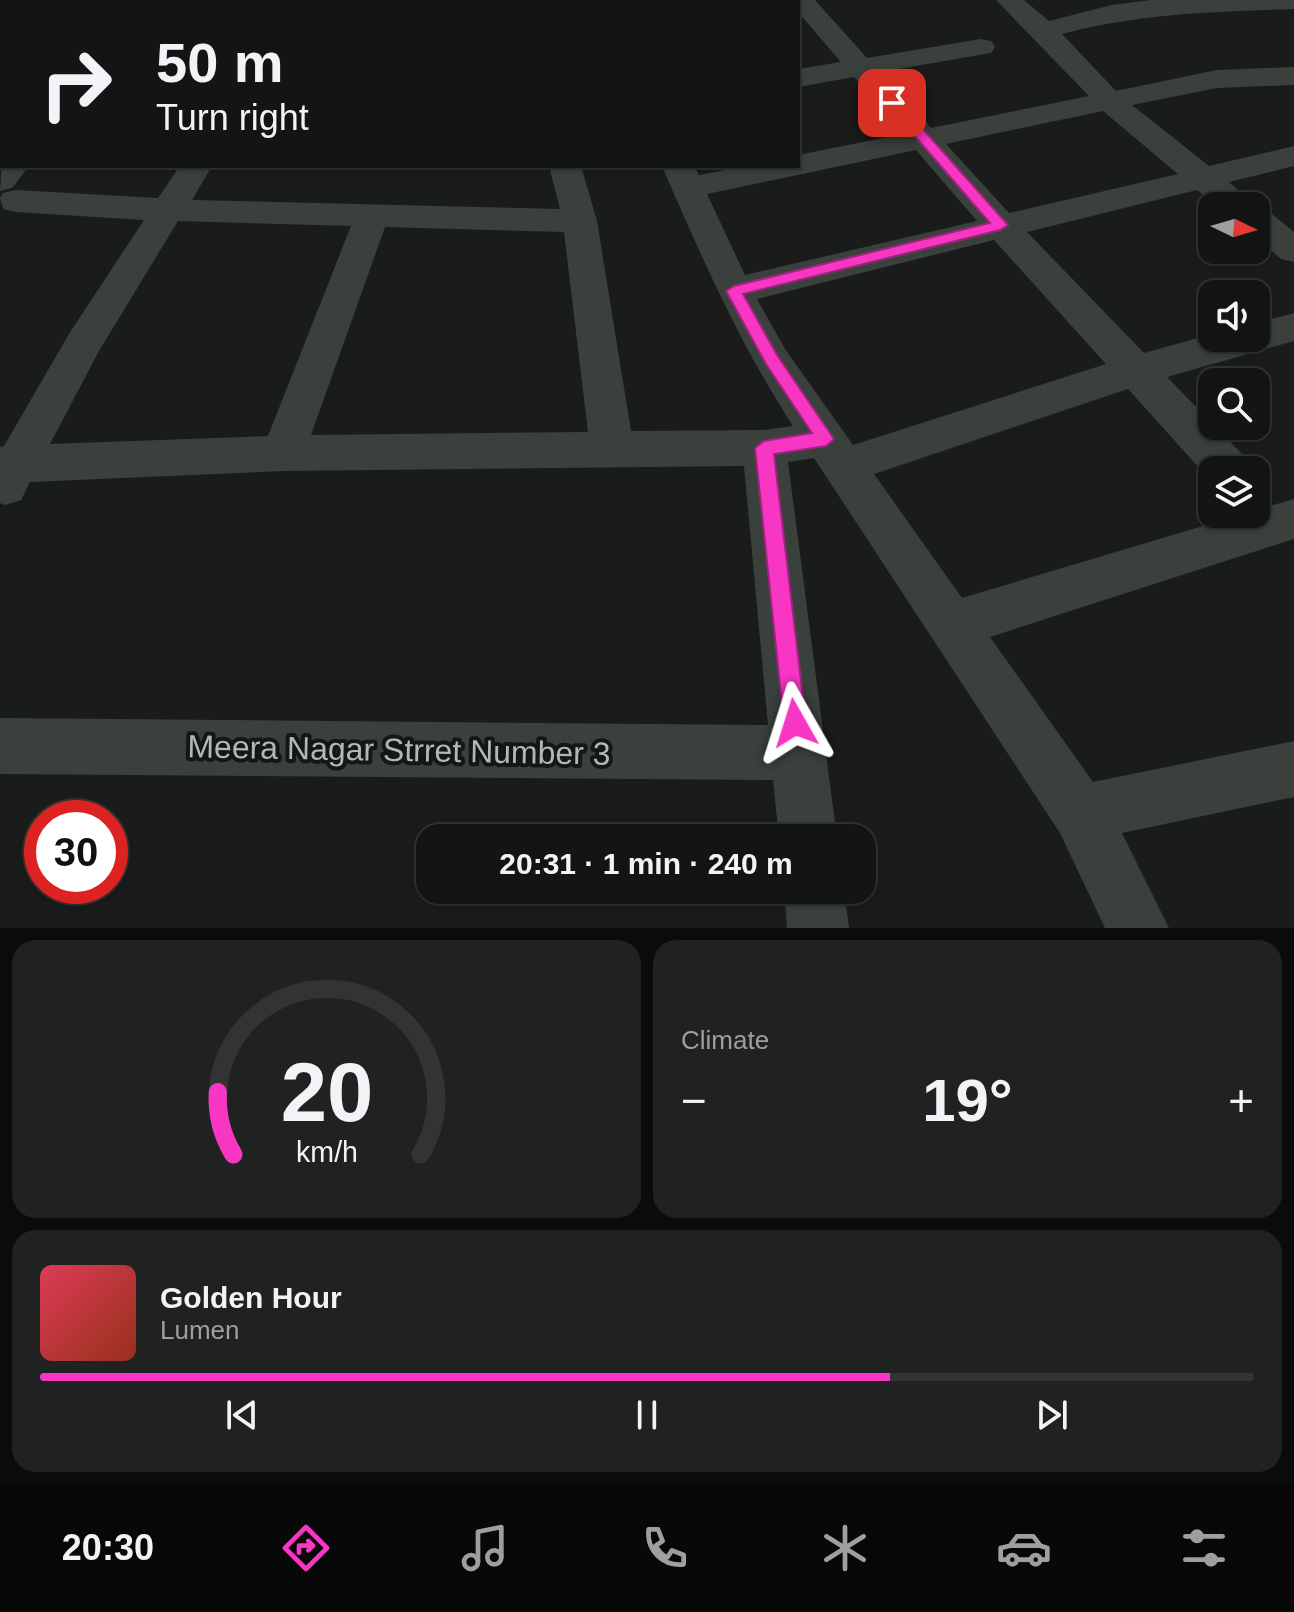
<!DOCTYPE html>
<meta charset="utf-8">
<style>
:root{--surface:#131514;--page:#202222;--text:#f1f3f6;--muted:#9d9fa0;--line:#323434;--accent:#f736c4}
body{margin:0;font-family:Arial,sans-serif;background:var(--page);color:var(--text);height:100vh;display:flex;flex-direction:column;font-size:30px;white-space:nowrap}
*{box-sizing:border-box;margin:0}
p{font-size:26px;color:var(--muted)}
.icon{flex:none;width:44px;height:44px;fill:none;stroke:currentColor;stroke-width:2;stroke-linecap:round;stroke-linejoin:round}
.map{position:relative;height:928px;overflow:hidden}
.side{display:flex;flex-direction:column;gap:12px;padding:12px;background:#0a0c0b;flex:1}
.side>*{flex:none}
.hud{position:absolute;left:0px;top:0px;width:800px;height:168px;box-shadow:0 2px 6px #0004,0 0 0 2px var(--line);background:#131514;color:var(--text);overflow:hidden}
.needle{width:52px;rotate:95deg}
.fabs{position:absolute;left:1198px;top:192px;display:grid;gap:16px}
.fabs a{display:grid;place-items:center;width:72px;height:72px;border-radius:16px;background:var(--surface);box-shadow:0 2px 6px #0004,0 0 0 2px var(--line);font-size:40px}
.speed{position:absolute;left:24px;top:800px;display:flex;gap:16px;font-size:40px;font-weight:700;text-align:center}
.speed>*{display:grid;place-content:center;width:104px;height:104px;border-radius:50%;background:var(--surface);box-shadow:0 2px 6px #0004,0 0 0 2px var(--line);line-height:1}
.speed .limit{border:12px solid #d22;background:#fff;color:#111}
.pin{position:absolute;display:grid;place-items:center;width:68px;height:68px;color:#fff;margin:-34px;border-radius:16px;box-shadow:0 4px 12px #0006}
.me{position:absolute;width:88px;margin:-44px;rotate:354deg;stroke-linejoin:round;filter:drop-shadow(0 0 6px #0008)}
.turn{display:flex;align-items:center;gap:28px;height:168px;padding:0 24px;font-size:36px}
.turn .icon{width:104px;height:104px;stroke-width:2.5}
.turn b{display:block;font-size:56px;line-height:68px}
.big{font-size:60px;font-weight:700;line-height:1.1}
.side .tile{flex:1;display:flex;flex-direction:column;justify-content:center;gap:12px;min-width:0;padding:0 28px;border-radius:24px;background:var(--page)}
.side .dial{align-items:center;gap:0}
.dial svg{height:208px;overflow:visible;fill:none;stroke:var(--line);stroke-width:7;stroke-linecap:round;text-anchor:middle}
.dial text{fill:var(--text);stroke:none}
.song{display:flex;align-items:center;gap:24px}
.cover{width:96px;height:96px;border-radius:12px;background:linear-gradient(135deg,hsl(350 70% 55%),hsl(10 70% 35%))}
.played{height:8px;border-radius:4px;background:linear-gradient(90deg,var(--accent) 70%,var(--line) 70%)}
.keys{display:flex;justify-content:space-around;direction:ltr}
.heat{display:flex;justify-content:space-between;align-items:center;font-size:44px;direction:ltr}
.side .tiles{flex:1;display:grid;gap:12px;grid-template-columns:1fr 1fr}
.tile:last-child{grid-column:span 2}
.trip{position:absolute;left:416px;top:824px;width:460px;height:80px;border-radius:24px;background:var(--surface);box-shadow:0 2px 6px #0004,0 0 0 2px var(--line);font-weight:700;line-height:80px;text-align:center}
.tab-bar{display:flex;height:128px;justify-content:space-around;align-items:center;background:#080808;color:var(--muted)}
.tab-bar .icon{width:56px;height:56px}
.tab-bar .current{color:var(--accent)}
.tab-bar b{font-size:36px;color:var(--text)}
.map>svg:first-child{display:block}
</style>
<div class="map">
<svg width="1294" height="928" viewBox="0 0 1294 928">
<rect width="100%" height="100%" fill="#191c1b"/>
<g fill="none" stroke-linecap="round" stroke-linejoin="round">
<g fill="#3a413d" fill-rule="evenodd">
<polygon points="302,0 328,0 301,2"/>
<polygon points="563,0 590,0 592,2 565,2"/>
<path d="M788,0H815L867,58L981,39L991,41L995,47L991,53L881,72L931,128L1089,96L996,0H1024L1049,21L1112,5L1151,0H1294V9C1213,12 1142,13 1062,34L1116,91L1217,70L1294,67V85L1217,88L1132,105L1209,166L1294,146V166L1229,182L1255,206H1217L1197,190L1027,232L1144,353L1212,334V338H1256V323L1294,313V341L1167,377L1245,457L1251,470H1212V482L1128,389L874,474L962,598L1243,514H1256V510L1294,499V539L990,637L1093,782L1294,741V797L1122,833L1169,928H1105L1060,833L814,458L788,462L837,838H779L773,780L0,774V718L768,725L744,466L283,471L30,482L21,500L5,505L0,503V447L4,446L69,334L144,220L15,212L3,209L0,198L3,193L15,190L158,198L180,166H212L192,200L560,209L549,166H581L597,221L631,431L764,430L793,426C739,343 701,256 662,166H694L699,175L745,166H798V155L903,134L854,77L798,87V69L841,62L798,12V2ZM1103,111L1178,174L1009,213L946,144ZM916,150L977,221L745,275L707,194ZM178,221L351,226L268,436L50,444L99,351ZM385,227L564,232L588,432L311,435ZM994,240L1106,364L853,445L785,349L757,299Z"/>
<rect x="0" y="126" width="2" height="18"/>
<polygon points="2,159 2,166 29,166 12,188 0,191"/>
<polygon points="1256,208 1268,211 1294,232 1294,262 1281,259 1256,237"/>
<polygon points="784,890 844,890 849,928 787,928"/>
</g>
</g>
<polygon fill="#f736c4" stroke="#a1237f" stroke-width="2" points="892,99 897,100 1008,225 1000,230 743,294 777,355 834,439 826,446 774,454 806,723 803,731 795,734 787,731 784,723 755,448 764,441 812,433 766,364 726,291 734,286 990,223 888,105 886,103"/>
<g text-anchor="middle" stroke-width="8" stroke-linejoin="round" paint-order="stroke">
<g font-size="32" fill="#acbcb0" stroke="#141716">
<text transform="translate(399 750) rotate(1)" y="11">Meera Nagar Strret Number 3</text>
</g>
</g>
</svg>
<div class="fabs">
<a><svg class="needle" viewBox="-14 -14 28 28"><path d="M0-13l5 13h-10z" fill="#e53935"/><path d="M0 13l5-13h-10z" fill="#9d9fa0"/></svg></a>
<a><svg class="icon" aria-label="sound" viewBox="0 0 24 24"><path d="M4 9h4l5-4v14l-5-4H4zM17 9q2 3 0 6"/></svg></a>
<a><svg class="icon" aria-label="search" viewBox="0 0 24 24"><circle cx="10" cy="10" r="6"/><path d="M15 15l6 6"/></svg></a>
<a><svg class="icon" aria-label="layers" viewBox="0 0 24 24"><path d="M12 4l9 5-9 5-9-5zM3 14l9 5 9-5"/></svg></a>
</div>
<div class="speed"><div class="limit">30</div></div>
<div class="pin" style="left:892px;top:103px;background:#d93025"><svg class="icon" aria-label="arrive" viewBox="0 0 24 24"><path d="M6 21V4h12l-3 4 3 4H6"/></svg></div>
<svg class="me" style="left:795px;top:723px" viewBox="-20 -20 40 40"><path d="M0-17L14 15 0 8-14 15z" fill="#f736c4" stroke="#fff" stroke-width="4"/></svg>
<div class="trip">20:31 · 1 min · 240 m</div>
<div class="hud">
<div class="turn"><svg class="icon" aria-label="right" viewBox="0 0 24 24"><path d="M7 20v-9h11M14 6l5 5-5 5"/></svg><div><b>50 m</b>Turn right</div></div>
</div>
</div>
<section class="side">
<div class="tiles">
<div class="tile dial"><svg viewBox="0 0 100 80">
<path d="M14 69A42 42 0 1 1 86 69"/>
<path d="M14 69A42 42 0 0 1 8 45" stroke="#f736c4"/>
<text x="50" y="56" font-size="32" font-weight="700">20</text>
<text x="50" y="72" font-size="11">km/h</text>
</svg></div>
<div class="tile"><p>Climate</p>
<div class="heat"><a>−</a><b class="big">19°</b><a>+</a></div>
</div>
<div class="tile">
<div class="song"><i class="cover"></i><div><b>Golden Hour</b><p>Lumen</p></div></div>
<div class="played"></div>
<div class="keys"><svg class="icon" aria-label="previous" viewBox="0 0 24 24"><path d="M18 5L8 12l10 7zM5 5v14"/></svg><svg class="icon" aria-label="pause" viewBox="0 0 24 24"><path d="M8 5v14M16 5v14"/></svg><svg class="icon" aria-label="next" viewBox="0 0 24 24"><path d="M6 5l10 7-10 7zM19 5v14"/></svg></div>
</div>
</div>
</section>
<nav class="tab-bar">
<b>20:30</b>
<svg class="icon current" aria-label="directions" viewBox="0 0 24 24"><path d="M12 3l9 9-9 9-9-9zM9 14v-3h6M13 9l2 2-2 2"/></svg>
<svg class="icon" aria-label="music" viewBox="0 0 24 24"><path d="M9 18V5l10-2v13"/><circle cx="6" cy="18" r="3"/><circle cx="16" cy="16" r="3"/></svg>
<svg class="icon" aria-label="phone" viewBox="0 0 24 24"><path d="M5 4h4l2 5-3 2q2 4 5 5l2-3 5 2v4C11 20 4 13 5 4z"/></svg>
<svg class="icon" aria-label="climate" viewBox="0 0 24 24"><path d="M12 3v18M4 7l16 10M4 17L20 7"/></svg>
<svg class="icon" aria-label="car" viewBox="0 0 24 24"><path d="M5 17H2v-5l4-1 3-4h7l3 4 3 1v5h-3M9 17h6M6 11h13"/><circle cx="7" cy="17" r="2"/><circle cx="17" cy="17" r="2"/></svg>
<svg class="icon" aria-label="filters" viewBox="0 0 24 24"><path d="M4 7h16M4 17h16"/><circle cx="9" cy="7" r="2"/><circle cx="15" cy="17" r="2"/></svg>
</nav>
